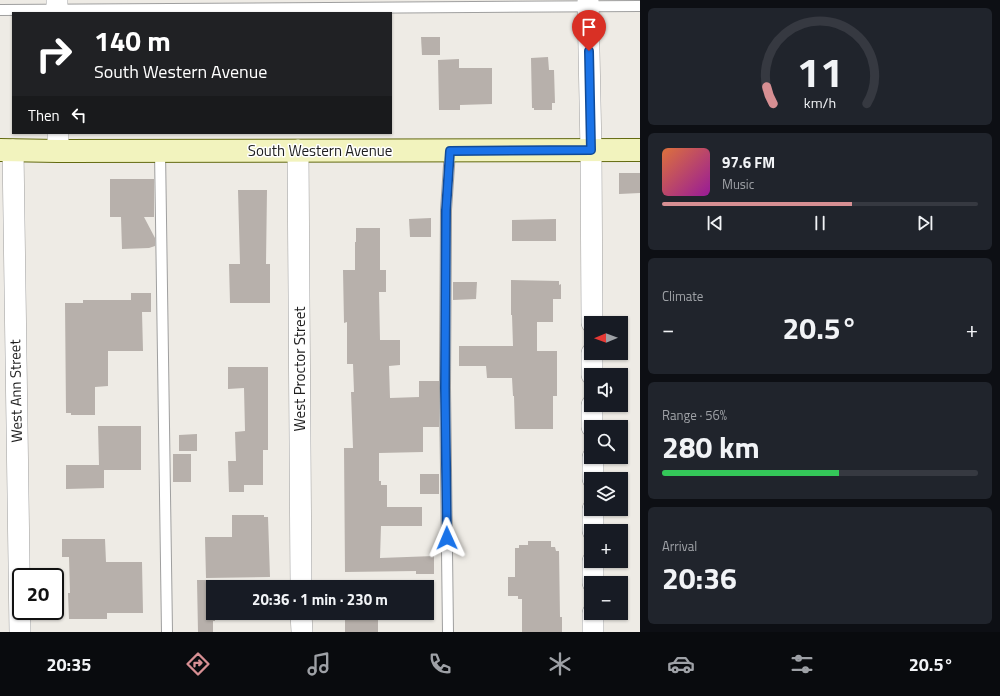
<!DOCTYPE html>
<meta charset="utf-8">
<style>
:root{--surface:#171b24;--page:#20242c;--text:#f1f3f6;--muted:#9ea1a6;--line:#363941;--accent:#d78f93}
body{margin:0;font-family:"Titillium Web",sans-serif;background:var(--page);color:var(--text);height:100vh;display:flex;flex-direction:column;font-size:15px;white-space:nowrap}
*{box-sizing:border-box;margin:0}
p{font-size:13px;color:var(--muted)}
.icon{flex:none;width:22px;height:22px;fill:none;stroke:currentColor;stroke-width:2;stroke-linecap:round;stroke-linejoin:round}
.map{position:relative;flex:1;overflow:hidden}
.side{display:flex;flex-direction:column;gap:8px;padding:8px;background:#0d0f14;width:360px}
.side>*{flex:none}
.banner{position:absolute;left:12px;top:12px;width:380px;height:122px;border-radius:0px;box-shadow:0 1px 3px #0004;background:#202124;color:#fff;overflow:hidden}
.needle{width:26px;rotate:269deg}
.controls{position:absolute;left:584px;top:316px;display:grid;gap:8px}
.controls a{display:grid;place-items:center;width:44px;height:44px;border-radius:0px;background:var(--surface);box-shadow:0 1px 3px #0004;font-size:20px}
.speed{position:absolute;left:12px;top:568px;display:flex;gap:8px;font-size:20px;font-weight:700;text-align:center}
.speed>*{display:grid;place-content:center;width:52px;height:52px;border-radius:50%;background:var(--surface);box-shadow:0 1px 3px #0004;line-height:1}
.speed .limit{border:2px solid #111;border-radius:6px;background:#fff;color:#111}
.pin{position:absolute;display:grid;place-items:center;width:34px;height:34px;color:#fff;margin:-41px -17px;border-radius:50% 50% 50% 0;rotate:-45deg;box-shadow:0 0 4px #0007}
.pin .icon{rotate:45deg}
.me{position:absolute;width:44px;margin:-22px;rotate:359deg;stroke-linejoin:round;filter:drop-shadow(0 0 3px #0008)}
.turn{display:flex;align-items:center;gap:14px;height:84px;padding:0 16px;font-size:18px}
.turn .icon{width:52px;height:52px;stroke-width:2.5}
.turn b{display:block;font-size:28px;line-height:34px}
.then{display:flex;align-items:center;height:38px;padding:0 16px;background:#0003;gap:8px;font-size:15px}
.big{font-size:30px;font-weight:700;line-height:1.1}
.side .tile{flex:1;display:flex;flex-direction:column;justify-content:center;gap:6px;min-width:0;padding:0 14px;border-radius:6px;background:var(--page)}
.side .dial{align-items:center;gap:0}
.dial svg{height:104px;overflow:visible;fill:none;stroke:var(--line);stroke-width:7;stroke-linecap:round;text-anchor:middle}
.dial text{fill:var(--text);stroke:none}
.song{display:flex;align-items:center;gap:12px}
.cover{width:48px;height:48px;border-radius:6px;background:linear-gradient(135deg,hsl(20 70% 55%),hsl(300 70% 35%))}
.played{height:4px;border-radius:2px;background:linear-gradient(90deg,var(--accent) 60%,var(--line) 60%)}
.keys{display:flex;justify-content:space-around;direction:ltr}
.heat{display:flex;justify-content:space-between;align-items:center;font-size:22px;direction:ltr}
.charge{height:6px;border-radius:3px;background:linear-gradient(90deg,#34c759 56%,var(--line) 0)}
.trip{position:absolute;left:206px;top:580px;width:228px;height:40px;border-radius:0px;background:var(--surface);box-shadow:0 1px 3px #0004;font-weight:700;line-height:40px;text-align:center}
.menu{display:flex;height:64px;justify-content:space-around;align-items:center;background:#090b0e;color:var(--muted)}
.menu .icon{width:28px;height:28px}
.menu .current{color:var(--accent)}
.menu b{font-size:18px;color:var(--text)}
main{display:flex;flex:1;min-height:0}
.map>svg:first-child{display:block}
</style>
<main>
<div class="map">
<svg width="640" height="632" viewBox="0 0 640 632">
<rect width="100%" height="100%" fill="#eeebe5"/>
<g fill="#b7b0ab">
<polygon points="421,37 440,37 440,55 422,55"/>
<polygon points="548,57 549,70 554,70 555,103 552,103 552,110 534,110 534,108 532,108 531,58"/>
<polygon points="459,59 459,68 492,68 492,104 460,105 460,110 439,110 438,60"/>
<polygon points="619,173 640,173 640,193 619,194"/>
<polygon points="110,179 154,179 154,217 144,217 155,238 155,246 149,248 122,249 121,217 110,217"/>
<polygon points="238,190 267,190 266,264 270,264 270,303 230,303 229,264 240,264"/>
<polygon points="431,218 431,237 410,237 409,219"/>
<polygon points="556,219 556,241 512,241 512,220"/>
<polygon points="356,228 380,228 380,270 386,270 386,292 379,292 380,340 400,340 400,365 389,366 390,398 419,397 419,381 439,381 439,427 423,427 423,452 379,453 379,481 381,481 381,485 387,485 387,507 422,507 422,526 381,526 380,558 434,556 434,574 416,574 416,571 345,572 344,448 353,448 351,392 354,392 353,364 347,364 347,322 344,323 343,270 355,270 355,242 356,242"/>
<polygon points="511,280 559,281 559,285 561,284 561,299 553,299 553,322 537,322 537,351 557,351 557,396 553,396 553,429 515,429 514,396 513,396 512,378 487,378 486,366 459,366 459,346 513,346 512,315 511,315"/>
<polygon points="453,282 477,282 476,299 453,300"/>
<polygon points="131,293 151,293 151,312 142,312 143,351 108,351 108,386 95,387 95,415 71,415 71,413 66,413 65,303 83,303 83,300 131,300"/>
<polygon points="228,367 268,367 268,450 263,450 263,485 244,485 244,492 229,492 228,461 236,461 235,432 245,431 244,388 228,389"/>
<polygon points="98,426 141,426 141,470 104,470 104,488 66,489 66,465 99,465"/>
<polygon points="197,434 197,451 179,451 179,435"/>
<rect x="173" y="454" width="18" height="28"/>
<rect x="420" y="474" width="19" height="20"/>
<polygon points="232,515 264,515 264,517 268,517 270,577 206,578 205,537 232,537"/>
<polygon points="62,539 105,539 106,562 142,562 143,613 107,613 107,619 69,619 68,593 70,593 69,557 62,557"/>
<polygon points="528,541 551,541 551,547 555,547 556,551 559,551 560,617 562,617 562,632 522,632 522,599 518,599 518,596 508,596 508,577 515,577 515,548 519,548 519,545 528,545"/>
<polygon points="197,580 214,580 213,613 215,613 215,621 213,621 213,632 198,632"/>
<rect x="345" y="613" width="33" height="19"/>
</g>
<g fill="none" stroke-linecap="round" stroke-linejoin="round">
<g stroke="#9f9f9f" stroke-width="12">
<g id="service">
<polyline points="0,10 640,6"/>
<polyline points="160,151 167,632"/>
<polyline points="448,632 445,388 446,210 450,151"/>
</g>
</g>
<g stroke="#9f9f9f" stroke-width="22">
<g id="minor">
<polyline points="57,0 57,13"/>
<polyline points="588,0 591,151 592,323"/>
<polyline points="58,133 58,151"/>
<polyline points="13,150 20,632"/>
<polyline points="298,150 301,587"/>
<polyline points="592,353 592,375"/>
<polyline points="592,405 592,427"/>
<polyline points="593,457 593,479"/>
<polyline points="593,509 593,531"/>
<polyline points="593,561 593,583"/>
<polyline points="301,613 302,632"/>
<polyline points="593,613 593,632"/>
</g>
</g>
<g stroke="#636a10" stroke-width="24">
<polyline id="secondary" points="0,150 58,151 640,150"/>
</g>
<use href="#service" stroke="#fff" stroke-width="10"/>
<use href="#minor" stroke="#fff" stroke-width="21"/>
<use href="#secondary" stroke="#f2f3be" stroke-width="22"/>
</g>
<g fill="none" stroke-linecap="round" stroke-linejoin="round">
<g stroke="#114b97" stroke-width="10">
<polyline id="route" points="447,538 445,388 446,210 450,151 591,150 589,51"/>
</g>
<use href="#route" stroke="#1a73e8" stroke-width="7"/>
</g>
<g text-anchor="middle" stroke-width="3" stroke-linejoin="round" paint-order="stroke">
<g font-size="15" fill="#1e1e1e" stroke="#fff">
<text x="320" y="156">South Western Avenue</text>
<text transform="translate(300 369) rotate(-90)" y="5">West Proctor Street</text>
<text transform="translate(16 391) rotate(-91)" y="5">West Ann Street</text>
</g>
</g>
</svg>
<div class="controls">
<a><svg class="needle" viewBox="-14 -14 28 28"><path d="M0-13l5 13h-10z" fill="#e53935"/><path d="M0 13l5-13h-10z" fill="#9ea1a6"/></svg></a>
<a><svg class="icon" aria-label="sound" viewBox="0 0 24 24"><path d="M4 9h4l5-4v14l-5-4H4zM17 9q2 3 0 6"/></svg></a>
<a><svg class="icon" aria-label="search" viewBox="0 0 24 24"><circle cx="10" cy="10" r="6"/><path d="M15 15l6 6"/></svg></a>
<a><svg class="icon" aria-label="layers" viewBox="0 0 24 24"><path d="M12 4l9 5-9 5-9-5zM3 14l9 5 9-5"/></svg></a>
<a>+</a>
<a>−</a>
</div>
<div class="speed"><div class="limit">20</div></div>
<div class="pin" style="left:589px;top:51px;background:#d93025"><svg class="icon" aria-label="arrive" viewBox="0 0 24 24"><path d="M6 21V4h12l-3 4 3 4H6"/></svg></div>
<svg class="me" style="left:447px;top:538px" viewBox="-20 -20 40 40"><path d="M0-17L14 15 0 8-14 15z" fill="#1a73e8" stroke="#fff" stroke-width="4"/></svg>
<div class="trip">20:36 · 1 min · 230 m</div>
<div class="banner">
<div class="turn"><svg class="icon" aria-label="right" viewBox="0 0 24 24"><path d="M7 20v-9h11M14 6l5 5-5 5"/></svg><div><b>140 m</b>South Western Avenue</div></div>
<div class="then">Then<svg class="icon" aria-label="left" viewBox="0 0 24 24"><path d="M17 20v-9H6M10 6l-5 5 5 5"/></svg></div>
</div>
</div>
<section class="side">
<div class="tile dial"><svg viewBox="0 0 100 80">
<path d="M14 69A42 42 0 1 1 86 69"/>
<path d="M14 69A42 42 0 0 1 9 56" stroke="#d78f93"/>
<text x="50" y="56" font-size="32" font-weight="700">11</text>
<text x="50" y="72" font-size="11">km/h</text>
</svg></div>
<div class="tile">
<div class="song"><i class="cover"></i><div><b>97.6 FM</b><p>Music</p></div></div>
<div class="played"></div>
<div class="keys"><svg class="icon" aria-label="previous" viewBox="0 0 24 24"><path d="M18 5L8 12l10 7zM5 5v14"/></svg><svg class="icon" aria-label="pause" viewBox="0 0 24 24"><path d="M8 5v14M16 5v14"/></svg><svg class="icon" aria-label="next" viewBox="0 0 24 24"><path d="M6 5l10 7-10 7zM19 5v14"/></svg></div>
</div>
<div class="tile"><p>Climate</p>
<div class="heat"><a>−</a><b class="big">20.5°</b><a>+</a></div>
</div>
<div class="tile"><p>Range · 56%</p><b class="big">280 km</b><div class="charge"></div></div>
<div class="tile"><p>Arrival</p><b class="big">20:36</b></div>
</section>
</main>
<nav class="menu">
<b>20:35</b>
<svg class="icon current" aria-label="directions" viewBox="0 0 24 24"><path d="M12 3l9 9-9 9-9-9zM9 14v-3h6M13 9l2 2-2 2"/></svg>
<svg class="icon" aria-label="music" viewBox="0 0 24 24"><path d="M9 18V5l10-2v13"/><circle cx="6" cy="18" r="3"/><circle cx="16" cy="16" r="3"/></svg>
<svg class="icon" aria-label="phone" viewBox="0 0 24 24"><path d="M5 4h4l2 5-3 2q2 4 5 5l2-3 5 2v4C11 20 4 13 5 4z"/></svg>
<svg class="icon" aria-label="climate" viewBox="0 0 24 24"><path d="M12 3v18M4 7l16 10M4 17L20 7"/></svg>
<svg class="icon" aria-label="car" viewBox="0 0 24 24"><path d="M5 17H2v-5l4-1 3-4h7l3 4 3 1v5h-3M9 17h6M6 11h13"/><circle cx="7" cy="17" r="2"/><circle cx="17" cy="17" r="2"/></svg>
<svg class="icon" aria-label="filters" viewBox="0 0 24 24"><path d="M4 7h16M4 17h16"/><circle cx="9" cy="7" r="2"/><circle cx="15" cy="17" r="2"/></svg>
<b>20.5°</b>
</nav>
